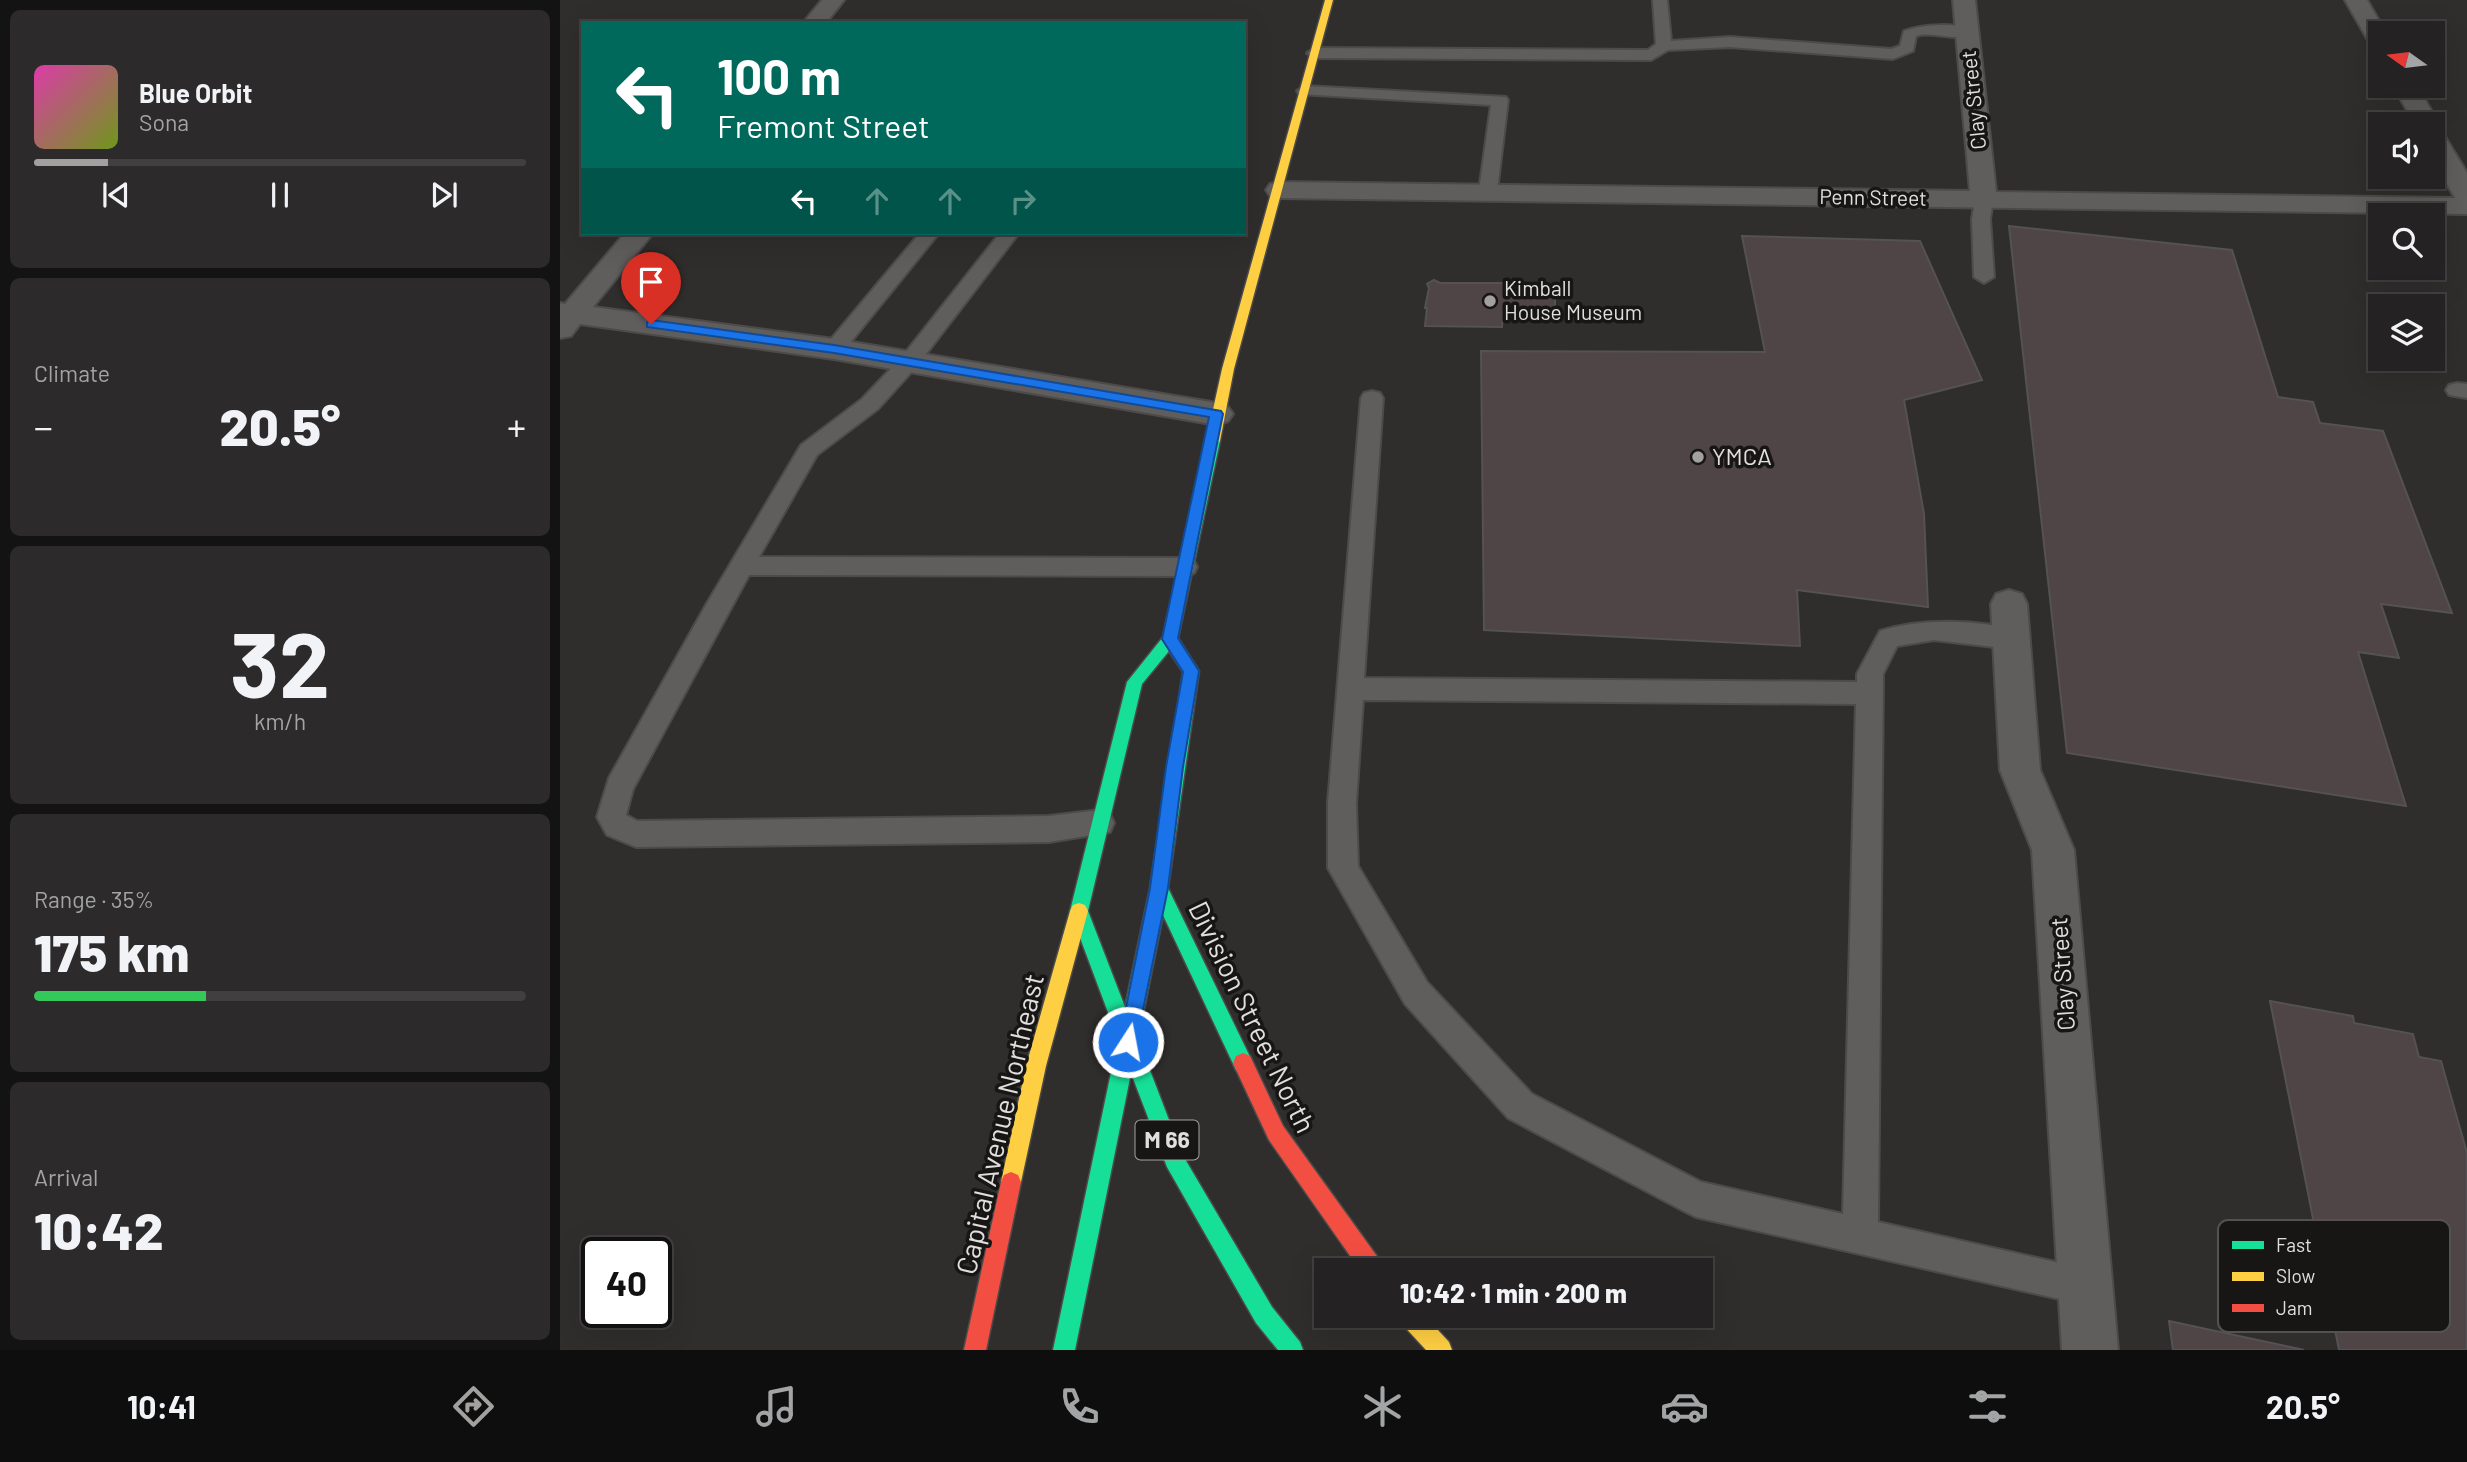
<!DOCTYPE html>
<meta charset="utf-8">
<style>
:root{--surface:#242222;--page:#2c2a2a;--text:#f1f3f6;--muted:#a3a4a5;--line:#413f40;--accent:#a3a1a0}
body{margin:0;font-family:Barlow,sans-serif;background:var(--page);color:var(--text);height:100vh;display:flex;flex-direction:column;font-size:26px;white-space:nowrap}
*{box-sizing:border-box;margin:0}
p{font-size:23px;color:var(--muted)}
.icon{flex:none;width:38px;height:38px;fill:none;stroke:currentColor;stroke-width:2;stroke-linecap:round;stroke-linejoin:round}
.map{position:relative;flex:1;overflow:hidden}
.panel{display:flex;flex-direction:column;gap:10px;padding:10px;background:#141313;width:560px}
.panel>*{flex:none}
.top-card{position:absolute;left:21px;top:21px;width:665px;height:214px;border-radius:0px;box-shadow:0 7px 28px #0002,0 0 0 2px var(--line);background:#00695c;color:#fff;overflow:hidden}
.needle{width:46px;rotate:284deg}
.controls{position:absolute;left:1808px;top:21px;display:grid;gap:14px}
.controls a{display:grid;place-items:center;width:77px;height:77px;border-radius:0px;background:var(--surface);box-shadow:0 7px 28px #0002,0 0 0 2px var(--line);font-size:35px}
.speed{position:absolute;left:21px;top:1237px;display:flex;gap:14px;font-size:35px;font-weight:700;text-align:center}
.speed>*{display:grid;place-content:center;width:91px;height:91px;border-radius:50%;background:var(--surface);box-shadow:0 7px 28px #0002,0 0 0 2px var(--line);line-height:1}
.speed .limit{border:4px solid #111;border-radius:10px;background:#fff;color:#111}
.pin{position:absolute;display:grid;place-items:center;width:60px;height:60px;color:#fff;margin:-72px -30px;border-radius:50% 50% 50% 0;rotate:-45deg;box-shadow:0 0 7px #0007}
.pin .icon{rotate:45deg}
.me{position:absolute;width:77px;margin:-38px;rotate:11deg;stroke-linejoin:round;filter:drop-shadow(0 0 5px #0008)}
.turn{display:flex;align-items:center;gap:24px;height:147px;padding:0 21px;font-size:32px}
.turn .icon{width:91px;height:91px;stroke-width:2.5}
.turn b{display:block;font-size:49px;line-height:60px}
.lanes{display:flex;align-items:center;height:66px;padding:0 21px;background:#0003;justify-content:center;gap:35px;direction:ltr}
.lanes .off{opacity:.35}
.big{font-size:52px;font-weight:800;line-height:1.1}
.panel .widget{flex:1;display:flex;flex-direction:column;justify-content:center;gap:10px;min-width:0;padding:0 24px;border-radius:10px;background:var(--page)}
.panel .dial{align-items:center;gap:0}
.dial b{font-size:91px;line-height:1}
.song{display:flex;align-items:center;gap:21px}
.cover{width:84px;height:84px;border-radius:10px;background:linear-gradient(135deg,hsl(320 70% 55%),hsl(80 70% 35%))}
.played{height:7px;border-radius:4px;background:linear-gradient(90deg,var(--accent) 15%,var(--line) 15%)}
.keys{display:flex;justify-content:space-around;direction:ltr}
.heat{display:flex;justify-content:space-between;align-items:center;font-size:38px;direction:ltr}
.charge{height:10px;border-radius:5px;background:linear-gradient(90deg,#34c759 35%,var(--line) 0)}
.trip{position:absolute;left:754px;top:1258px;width:399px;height:70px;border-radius:0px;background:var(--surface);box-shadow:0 7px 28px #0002,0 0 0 2px var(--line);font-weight:800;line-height:70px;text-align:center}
.tab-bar{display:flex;height:112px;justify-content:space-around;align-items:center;background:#0e0e0e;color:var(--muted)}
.tab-bar .icon{width:49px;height:49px}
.tab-bar .current{color:var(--accent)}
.tab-bar b{font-size:32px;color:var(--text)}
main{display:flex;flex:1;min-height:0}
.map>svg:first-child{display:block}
</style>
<main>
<section class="panel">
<div class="widget">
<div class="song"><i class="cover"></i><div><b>Blue Orbit</b><p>Sona</p></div></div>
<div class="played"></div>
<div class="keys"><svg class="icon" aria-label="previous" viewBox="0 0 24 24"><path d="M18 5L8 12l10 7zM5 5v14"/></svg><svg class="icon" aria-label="pause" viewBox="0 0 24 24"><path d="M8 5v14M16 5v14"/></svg><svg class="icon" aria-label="next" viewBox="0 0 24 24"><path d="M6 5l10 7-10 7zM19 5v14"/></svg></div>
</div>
<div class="widget"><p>Climate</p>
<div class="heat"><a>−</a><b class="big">20.5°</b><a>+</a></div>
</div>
<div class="widget dial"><b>32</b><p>km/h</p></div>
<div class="widget"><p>Range · 35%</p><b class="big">175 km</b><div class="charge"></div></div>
<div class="widget"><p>Arrival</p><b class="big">10:42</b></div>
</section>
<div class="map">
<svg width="1907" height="1350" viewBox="0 0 1907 1350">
<rect width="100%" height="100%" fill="#302e2d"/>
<g fill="#4f4446" stroke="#545252" stroke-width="2">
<polygon points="1449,226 1672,250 1718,397 1753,402 1760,423 1823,431 1892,613 1821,604 1839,658 1798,652 1846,806 1507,753"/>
<polygon points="1182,236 1360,241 1422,380 1344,400 1364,514 1368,607 1237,590 1240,646 924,630 921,351 1205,352"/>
<polygon points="874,280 880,283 943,283 943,286 995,287 995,315 943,313 942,327 865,326 867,308 865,308 869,288 867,284"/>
<polygon points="1710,1001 1793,1016 1794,1023 1853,1034 1859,1057 1881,1061 1907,1153 1907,1350 1779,1350"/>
<polygon points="1609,1321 1744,1350 1613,1350"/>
</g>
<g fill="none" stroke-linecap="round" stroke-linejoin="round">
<g stroke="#4d4b4a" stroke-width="4">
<g id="lane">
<path d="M1093,0H1107L1111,41L1170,37L1331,49L1340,46L1344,31C1360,25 1400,21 1414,32C1400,44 1373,30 1356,36L1353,51L1333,59L1170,47L1108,50L1091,60L755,58L747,53L755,48L1088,50L1096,44Z"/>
<polygon points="745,86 946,97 948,100 937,191 928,196 919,191 931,105 739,94 737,91"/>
<polygon points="1424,195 1433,200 1430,219 1434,277 1424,283 1414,277 1412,219 1415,200"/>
<polygon points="360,233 379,233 281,354 267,354 264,349 267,344"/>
<polygon points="440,233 459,233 356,367 318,409 257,455 199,557 625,558 634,561 637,567 634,573 625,576 189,575 73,789 66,815 77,821 489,816 540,810 550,814 554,823 550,832 489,842 76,847 47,835 37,817 49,778 146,605 241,445 302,399 342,357"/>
<polygon points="1897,383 1907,384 1907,398 1889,395 1886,390 1889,385"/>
<path d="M812,391L820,393L823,398L804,678L1297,682V674L1320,631C1360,618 1421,619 1461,632L1465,639L1461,646L1452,649L1374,640L1337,646L1323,674L1318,1222L1526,1269L1539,1274L1544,1287L1539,1300L1526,1305L1136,1217L1124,1211L948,1118L845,1004L768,868V803L801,398L804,393ZM803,700L1296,704L1283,1214L1141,1182L972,1094L867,982L798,866L796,803Z"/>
</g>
</g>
<g stroke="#4d4b4a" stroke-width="4">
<g id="street">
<polygon points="262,0 284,0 266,23 243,23"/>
<polygon points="1393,0 1415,0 1436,192 1895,198 1872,158 1872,124 1855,124 1833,86 1857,86 1879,124 1876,129 1884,135 1907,173 1907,214 719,198 710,196 706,190 710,184 719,182 1410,191"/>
<polygon points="1785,0 1807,0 1826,33 1820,33 1820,49 1812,47"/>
<polygon points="65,233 93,233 33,307 274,339 657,403 668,407 673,414 668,421 657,425 274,359 20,324 11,336 0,338 0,303 5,304"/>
<polygon points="1449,590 1462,594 1467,604 1480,770 1514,850 1558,1350 1502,1350 1472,850 1440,770 1431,604 1436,594"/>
</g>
</g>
<g stroke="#4d4b4a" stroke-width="3">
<path id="fast" d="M653,436L660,441L618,638L639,671L608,888L693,1063L690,1070L683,1073L676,1070L603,915L578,1039L622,1154L712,1307L740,1342L743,1350H718L696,1323L607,1167L571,1073L515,1350H493L558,1039L510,911L567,682L603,637L646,441ZM609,651L623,672L590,888L565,1007L528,911L582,684Z"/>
</g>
<g stroke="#4d4b4a" stroke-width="3">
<g id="slow">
<polygon points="765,0 773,0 674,369 660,441 653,446 646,441 662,369"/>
<polygon points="519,903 525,905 528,911 486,1066 461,1182 458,1189 451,1192 444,1189 441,1182 466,1066 510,911 513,905"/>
<polygon points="839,1316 865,1316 889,1342 892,1350 866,1350 842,1324"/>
</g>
</g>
<g stroke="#4d4b4a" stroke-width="3">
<g id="jam">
<polygon points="683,1053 690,1056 723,1126 821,1262 824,1270 800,1270 709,1140 673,1063 676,1056"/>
<polygon points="451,1172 458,1175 461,1182 426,1350 404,1350 441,1182 444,1175"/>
</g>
</g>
<use href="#lane" fill="#5f5e5d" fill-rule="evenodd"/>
<use href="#street" fill="#5f5e5d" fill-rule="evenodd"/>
<use href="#fast" fill="#16e098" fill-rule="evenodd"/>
<use href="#slow" fill="#ffcf43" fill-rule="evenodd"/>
<use href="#jam" fill="#f24e42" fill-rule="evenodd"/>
</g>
<polygon fill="#1a73e8" stroke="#114b97" stroke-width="2" points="91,320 274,345 661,411 663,414 618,638 639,671 623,767 608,888 575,1049 568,1051 561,1049 559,1042 590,888 606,767 623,672 602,639 649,417 274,353 87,327 87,322"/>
<g fill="#a3a1a0" stroke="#171615" stroke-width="2.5">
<circle cx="930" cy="301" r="7"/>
<circle cx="1138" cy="457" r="7"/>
</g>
<g text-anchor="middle" stroke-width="7" stroke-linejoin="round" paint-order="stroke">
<g font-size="21" fill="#e1dfde" stroke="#171615">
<text transform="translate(1414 100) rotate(-96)" y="7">Clay Street</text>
<text transform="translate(1313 198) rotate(1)" y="7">Penn Street</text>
</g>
<g font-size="21" fill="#e1dfde" stroke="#171615" text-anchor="start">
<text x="944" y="296">Kimball<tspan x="944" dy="24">House Museum</tspan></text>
</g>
<rect fill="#171615" stroke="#a4a3a2" stroke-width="2" x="575.5" y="1120.5" width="63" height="39" rx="5"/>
<g font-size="23" font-weight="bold" fill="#e1dfde">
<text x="607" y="1148">M 66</text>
</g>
<g font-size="24" fill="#e1dfde" stroke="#171615" text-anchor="start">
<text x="1152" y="465">YMCA</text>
</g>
<g font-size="24" fill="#e1dfde" stroke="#171615">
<text transform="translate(1503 974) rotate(-94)" y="8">Clay Street</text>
</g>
<g font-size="28" fill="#e1dfde" stroke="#171615">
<text transform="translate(692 1017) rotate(64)" y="10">Division Street North</text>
<text transform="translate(440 1124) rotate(-77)" y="10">Capital Avenue Northeast</text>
</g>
</g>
<rect x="1658" y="1220" width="232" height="112" rx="10" fill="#171615" stroke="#545251" stroke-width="2"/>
<rect x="1672" y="1241" width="32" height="8" fill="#16e098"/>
<rect x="1672" y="1272" width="32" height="9" fill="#ffcf43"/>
<rect x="1672" y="1304" width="32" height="8" fill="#f24e42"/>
<g font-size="19" fill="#e1dfde">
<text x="1716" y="1252">Fast</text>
<text x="1716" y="1283">Slow</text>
<text x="1716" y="1315">Jam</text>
</g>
</svg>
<div class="controls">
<a><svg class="needle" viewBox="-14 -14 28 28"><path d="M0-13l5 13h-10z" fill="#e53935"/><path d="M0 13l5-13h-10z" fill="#a3a4a5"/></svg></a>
<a><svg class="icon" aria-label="sound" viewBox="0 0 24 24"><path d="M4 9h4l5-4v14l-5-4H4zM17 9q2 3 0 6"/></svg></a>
<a><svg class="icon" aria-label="search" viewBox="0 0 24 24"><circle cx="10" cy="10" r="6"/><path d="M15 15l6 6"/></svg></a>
<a><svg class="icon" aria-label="layers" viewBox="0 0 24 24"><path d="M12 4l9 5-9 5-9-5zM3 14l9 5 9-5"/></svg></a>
</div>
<div class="speed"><div class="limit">40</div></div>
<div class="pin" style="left:91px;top:324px;background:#d93025"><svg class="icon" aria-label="arrive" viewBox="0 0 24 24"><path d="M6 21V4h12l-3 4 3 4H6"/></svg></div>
<svg class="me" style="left:568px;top:1042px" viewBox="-20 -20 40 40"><circle r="17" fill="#1a73e8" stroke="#fff" stroke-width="3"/><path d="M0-11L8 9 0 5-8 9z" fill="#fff"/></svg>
<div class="trip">10:42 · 1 min · 200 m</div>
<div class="top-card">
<div class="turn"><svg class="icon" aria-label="left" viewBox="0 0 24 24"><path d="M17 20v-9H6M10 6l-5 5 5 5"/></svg><div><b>100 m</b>Fremont Street</div></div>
<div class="lanes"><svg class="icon" aria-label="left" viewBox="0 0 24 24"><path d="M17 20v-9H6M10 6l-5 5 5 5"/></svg><svg class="icon off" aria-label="ahead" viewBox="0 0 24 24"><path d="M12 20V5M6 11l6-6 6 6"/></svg><svg class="icon off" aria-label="ahead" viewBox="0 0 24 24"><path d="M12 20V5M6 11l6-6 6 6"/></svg><svg class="icon off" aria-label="right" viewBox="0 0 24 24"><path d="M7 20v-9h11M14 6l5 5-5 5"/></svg></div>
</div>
</div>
</main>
<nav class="tab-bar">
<b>10:41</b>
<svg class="icon current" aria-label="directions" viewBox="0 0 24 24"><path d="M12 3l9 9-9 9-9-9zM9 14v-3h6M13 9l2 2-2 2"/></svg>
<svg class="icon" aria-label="music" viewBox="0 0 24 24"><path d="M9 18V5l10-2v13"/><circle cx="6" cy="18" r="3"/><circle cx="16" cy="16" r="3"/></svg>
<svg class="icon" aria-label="phone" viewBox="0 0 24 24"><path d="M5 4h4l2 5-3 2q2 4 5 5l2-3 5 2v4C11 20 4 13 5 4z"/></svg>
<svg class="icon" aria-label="climate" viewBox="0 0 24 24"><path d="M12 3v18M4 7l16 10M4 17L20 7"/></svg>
<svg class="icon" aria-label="car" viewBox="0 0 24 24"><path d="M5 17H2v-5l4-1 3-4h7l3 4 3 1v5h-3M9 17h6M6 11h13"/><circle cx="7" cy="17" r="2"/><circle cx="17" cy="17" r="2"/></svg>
<svg class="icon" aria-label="filters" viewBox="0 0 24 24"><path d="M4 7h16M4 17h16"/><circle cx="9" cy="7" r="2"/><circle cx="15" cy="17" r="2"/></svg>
<b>20.5°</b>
</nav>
